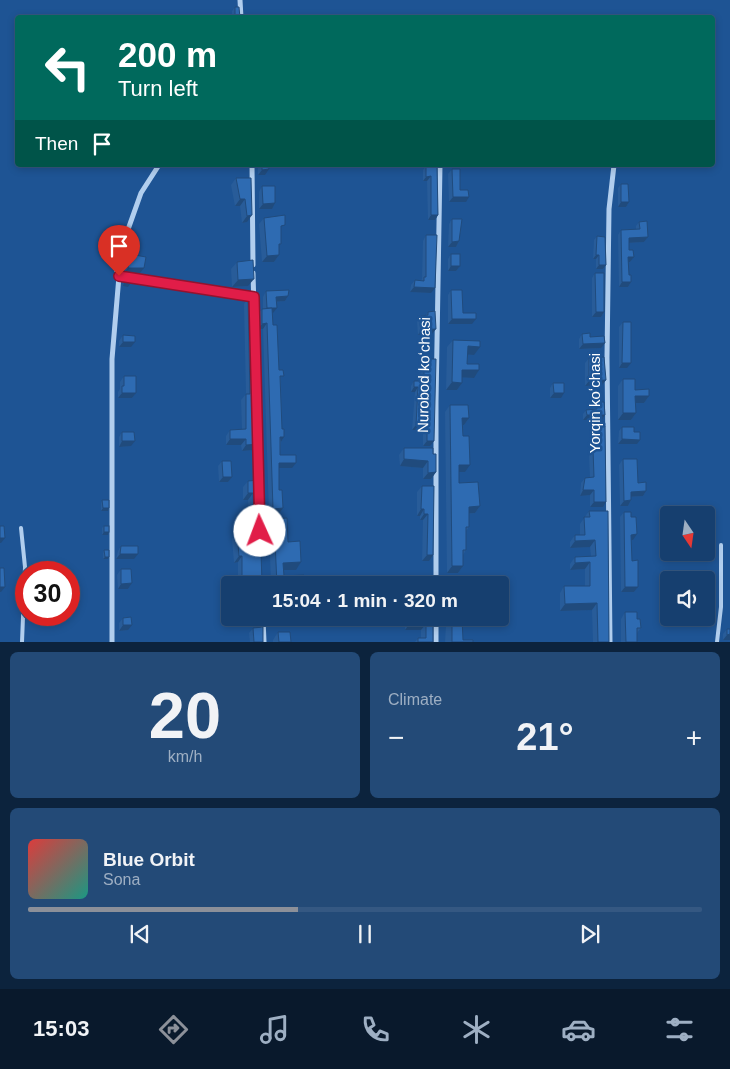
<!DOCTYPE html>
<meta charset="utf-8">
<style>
:root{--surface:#163f6f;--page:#234a77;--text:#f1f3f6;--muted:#9eafc3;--line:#355882;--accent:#8c9099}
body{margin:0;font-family:Arial,sans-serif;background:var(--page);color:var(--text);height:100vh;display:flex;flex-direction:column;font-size:19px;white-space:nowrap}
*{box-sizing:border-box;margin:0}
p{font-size:16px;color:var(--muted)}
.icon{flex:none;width:28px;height:28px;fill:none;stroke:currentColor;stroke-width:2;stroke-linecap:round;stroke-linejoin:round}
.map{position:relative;height:642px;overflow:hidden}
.details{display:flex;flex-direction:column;gap:10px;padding:10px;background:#0c233d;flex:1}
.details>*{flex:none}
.banner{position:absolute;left:15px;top:15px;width:700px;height:152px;border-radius:5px;box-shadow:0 2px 8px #0003,0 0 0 1px var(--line);background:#00695c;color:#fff;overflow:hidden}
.needle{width:32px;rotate:167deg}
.tools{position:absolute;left:660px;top:506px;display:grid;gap:10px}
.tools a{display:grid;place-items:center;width:55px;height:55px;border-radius:5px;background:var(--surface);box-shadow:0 2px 8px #0003,0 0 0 1px var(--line);font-size:25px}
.speed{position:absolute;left:15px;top:561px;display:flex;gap:10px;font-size:25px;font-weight:700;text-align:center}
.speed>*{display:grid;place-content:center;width:65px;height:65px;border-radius:50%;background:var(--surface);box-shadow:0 2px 8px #0003,0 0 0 1px var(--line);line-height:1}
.speed .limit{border:8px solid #d22;background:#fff;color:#111}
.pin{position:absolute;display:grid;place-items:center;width:42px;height:42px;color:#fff;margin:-51px -21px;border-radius:50% 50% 50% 0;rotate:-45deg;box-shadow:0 0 5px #0007}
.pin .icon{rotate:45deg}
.me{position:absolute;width:55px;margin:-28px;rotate:358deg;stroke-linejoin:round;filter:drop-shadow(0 0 4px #0008)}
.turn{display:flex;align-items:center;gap:18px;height:105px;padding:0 20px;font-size:22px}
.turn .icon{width:65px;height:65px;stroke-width:2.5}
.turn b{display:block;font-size:35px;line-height:42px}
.then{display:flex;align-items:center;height:48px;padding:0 20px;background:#0003;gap:10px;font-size:19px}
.big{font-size:38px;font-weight:600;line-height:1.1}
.details .card{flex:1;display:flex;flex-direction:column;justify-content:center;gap:8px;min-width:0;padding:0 18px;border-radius:8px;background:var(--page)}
.details .dial{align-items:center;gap:0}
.dial b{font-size:65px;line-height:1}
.song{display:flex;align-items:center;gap:15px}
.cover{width:60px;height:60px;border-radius:8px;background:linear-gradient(135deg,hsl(0 70% 55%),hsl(170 70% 35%))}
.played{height:5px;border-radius:2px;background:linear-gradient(90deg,var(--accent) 40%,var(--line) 40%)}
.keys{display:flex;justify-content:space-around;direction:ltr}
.heat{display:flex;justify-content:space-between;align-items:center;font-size:28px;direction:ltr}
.details .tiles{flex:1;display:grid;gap:10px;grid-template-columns:1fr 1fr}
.card:last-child{grid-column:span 2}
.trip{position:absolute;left:221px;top:576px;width:288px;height:50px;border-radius:5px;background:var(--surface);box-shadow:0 2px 8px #0003,0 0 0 1px var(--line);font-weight:600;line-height:50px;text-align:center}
.dock{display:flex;height:80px;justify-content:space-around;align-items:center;background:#09192c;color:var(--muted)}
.dock .icon{width:35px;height:35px}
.dock .active{color:var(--accent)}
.dock b{font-size:22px;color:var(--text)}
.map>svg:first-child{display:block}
</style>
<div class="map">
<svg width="730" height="642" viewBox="0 0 730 642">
<rect width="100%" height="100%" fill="#1e5494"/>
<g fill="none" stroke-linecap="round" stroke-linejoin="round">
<g stroke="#b1ceee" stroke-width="4">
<polyline points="119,276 254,297"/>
<polyline points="21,528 25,567 22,642"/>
<polyline points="717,642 721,607 721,545"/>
</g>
<g stroke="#b1ceee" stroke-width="5">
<polyline points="240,0 241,18"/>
<polyline points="252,165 253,265"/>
<polyline points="253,273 259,487"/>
<polyline points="436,585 436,402 440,165"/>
<polyline points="263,618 264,642"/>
<polyline points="436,618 436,642"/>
<polyline points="112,642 112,359 119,276 115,266 141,193 159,165"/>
<polyline points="610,642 607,358 609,209 614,165"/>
</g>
</g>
<g fill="#285c99">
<polygon points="235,7 240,18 232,18 232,11"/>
<polygon points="258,165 268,165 265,175 258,175"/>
<polygon points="428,165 437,165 438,215 435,220 428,220 427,181 423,181 423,170 426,166 428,166"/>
<polygon points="452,169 460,190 466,202 449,202 448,174"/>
<polygon points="236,178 251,178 247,222 242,223 240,206 235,206 231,185"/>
<polygon points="621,184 629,202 626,207 618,207 618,188"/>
<polygon points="262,186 272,209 259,209 259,192"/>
<polygon points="264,218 281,231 279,247 279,255 274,262 262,262 259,224"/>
<polygon points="452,219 459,241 456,247 448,247 449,224"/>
<polygon points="639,222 648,237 644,242 629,243 629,250 634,257 630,262 628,262 629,275 631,282 628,287 619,287 618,235 621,230 636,230 636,226"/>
<polygon points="426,235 431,293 410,292 411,285 415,280 421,281 422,279 423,241"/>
<polygon points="597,236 606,265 603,269 596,269 596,259 593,259 594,240"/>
<polygon points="129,254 140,273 124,273 126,259"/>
<polygon points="451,254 460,266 456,271 448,271 448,259"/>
<polygon points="237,262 248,286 232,287 231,269"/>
<polygon points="595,273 604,312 601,317 592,317 592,278"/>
<polygon points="451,290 463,313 472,324 448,324 448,295"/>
<polygon points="266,291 288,296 285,301 276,302 272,313 273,325 281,381 282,429 284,437 281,442 280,455 292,468 279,468 279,490 283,508 279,514 269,514 263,329 258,329 258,314 262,309 263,309 263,297"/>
<polygon points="248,298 253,450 242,451 241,445 226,445 226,436 230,430 242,429 241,400 246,394 244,304"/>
<polygon points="428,312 432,334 418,335 417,321 421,316 425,316"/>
<polygon points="623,322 627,368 619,368 619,327"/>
<polygon points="582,334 590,337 601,348 579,349 579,339"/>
<polygon points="123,335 131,347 119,347 119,341"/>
<polygon points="453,340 474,355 467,354 467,364 474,378 462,377 462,383 457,390 446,390 447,347"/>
<polygon points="589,358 606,380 602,385 585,386 585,363"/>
<polygon points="424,359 430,446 423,446 423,430 412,430 415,392 411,392 411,386 414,381 420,381 421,364"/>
<polygon points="124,376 136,393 132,398 118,398 118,392 120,389 120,382"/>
<polygon points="623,379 635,390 649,396 644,403 635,403 636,413 631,420 618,420 618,386"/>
<polygon points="553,383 561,398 550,398 550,388"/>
<polygon points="596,402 605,415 602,420 583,420 583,414 586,410 593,409 593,407"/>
<polygon points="450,405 469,418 464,425 463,425 465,472 459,472 459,483 480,506 475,513 469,514 469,527 466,531 466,550 463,555 463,566 458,573 447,573 445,412"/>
<polygon points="598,426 603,507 590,507 590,495 580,496 581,483 585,478 590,478 589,455 593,449 595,449 594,431"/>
<polygon points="622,427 634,432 637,444 618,444 619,431"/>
<polygon points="122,432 131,446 119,447 119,437"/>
<polygon points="404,448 433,454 436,472 431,479 423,479 423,468 400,466 399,455"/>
<polygon points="623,459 638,483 646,491 643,496 631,497 631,500 628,506 620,506 619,465"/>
<polygon points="222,461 232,477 228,482 219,482 218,466"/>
<polygon points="259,480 262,585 238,585 238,562 234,563 232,539 237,532 240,532 240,522 244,515 249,515 248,500 243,500 243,487 248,481"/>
<polygon points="422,486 434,486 429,561 422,561 423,520 420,520 420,516 417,516 417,492"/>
<polygon points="102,500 109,508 108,511 101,511 101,503"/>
<polygon points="589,511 608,511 609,642 593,642 592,610 560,611 560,593 564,586 585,586 585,569 570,570 570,564 575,557 591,556 590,547 570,548 570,542 575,535 580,535 580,524"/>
<polygon points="624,512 633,540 631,540 632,561 638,587 634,592 621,592 620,517"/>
<polygon points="274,519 288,542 296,570 283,570 284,576 301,585 271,585 269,527"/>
<polygon points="104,526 109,532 108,535 102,535 102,528"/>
<polygon points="121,546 134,559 116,559 118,551"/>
<polygon points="104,550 108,559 103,559 103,553"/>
<polygon points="121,569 132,583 128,589 118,589 117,575"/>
<polygon points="451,580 462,585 447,585"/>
<polygon points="625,612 637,619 641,628 637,633 637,642 621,642 621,619"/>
<polygon points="123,618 128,630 119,631 119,623"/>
<polygon points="409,618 433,618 433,642 415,642 418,638 421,638 421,630 405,630 405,623"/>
<polygon points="451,618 462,618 463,640 473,642 445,642 446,625"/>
<polygon points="253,628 263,642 250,642 249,633"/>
<polygon points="727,629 730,629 730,640 723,640 723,634"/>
<polygon points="278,632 291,642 273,642 273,640"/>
</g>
<g fill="#204b7d">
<polygon points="269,169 265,175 258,175 262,170"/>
<polygon points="431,176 427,181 423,181 426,177"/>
<polygon points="453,197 469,197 466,202 449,202"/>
<polygon points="240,199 245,199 240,206 235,206"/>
<polygon points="621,202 629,202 626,207 618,207"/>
<polygon points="275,203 272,209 259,209 263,204"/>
<polygon points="252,215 247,222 242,223 247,216"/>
<polygon points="431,215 438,215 435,220 428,220"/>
<polygon points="648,237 644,242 626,243 629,238"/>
<polygon points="459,241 456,247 448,247 452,242"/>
<polygon points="279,255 274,262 262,262 267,256"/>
<polygon points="596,255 599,255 596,259 593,259"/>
<polygon points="628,257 634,257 630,262 625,262"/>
<polygon points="599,265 606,265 603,269 596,269"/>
<polygon points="451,266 460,266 456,271 448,271"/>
<polygon points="128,268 144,268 140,273 124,273"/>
<polygon points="254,279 248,286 232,287 238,280"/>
<polygon points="622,282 631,282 628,287 619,287"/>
<polygon points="124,283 130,284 128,287 123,286"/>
<polygon points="414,287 435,288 431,293 410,292"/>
<polygon points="288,296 285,301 272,302 276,297"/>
<polygon points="267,308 277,308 273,313 264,314"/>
<polygon points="596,312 604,312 601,317 592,317"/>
<polygon points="452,319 476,319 472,324 448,324"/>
<polygon points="267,323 263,329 258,329 262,324"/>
<polygon points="436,329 432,334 418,335 421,330"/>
<polygon points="123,342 135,342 131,347 119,347"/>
<polygon points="605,343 601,348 579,349 583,344"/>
<polygon points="468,346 480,347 474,355 462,354"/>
<polygon points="622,363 631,363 627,368 619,368"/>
<polygon points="462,370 479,370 474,378 457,377"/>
<polygon points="606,380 602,385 585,386 589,381"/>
<polygon points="452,382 462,383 457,390 446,390"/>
<polygon points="414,387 418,387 415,392 411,392"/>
<polygon points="122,393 136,393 132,398 118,398"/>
<polygon points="554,393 564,393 561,398 550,398"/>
<polygon points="635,396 649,396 644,403 630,403"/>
<polygon points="623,413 636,413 631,420 618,420"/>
<polygon points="587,415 605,415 602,420 583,420"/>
<polygon points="462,418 469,418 464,425 458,425"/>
<polygon points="416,425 427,425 423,430 412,430"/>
<polygon points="280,437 284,437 281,442"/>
<polygon points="230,439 246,439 241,445 226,445"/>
<polygon points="622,439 640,440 637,444 618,444"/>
<polygon points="122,441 135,441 131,446 119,447"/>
<polygon points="427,441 434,441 430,446 423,446"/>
<polygon points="258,444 253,450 242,451 246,445"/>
<polygon points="404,459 428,461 423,468 400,466"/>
<polygon points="279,463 296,463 292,468 275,468"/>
<polygon points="459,465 470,465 465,472 454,472"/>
<polygon points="436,472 431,479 423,479 428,473"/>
<polygon points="223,477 232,477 228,482 219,482"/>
<polygon points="583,490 594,490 590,495 580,496"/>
<polygon points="646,491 643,496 627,497 631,492"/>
<polygon points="248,493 253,493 248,500 243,500"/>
<polygon points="631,500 628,506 620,506 624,501"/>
<polygon points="594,502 606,502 603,507 590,507"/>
<polygon points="480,506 475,513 464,514 469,507"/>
<polygon points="103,508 109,508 108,511 101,511"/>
<polygon points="283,508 279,514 269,514 273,509"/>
<polygon points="421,509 424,509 420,516 417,516"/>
<polygon points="424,514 428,514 423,520 420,520"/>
<polygon points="104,532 109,532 108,535 102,535"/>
<polygon points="637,534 633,540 628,540 631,535"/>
<polygon points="0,538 5,538 1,543 0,543"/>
<polygon points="595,540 590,547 570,548 575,541"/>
<polygon points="120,554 138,554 134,559 116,559"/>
<polygon points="427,555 433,555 429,561 422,561"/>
<polygon points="239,556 242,556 238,562 234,563"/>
<polygon points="105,557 109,557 108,559 103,559"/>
<polygon points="301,562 296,570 278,570 283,563"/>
<polygon points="590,562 585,569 570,570 575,563"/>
<polygon points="452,566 463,566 458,573 447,573"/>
<polygon points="304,581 301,585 289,585 291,582"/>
<polygon points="132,583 128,589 118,589 121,584"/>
<polygon points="0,587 5,587 1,592 0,592"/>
<polygon points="625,587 638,587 634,592 621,592"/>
<polygon points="597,603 592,610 560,611 565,604"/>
<polygon points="248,618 259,618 258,619 247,619"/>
<polygon points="410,623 426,624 421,630 405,630"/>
<polygon points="123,625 132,625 128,630 119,631"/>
<polygon points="730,634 730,640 723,640 727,635"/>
</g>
<g fill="#2e6bb2" stroke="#204b7d">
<polygon points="235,7 239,7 240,18 235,18"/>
<polygon points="262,165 268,165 269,169 262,170"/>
<polygon points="432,165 437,165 438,215 431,215 431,176 426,177 426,166 432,166"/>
<polygon points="452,169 460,169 460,190 468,190 469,197 453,197"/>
<polygon points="236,178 251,178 252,215 247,216 245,199 240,199"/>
<polygon points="621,184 628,184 629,202 621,202"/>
<polygon points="262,186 275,186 275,203 263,204"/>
<polygon points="285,215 285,225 281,226 281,244 279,244 279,255 267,256 264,218"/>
<polygon points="452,219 462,219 459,241 452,242"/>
<polygon points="647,221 648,237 629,238 629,250 633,250 634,257 628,257 629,275 631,275 631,282 622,282 621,230 640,229 639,222"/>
<polygon points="426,235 437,235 435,288 414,287 415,280 424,281 424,277 426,277"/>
<polygon points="597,236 605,237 606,265 599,265 599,255 596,255"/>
<polygon points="129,254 146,257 144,268 128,268"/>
<rect x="451" y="254" width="9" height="12"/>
<polygon points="253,260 254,279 238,280 237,262"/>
<polygon points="595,273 604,273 604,312 596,312"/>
<polygon points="125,278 131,279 130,284 124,283"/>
<polygon points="289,290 288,296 276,297 277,308 267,308 266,291"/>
<polygon points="451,290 462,290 463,313 476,313 476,319 452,319"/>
<polygon points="248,298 253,298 258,444 246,445 246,439 230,439 230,430 246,429 246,394 250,394"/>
<polygon points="272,308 273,325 277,325 279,370 283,370 284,376 280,376 282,429 284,429 284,437 280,437 280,455 296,455 296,463 279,463 279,490 282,490 283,508 273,509 267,323 262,324 262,309"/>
<polygon points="435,311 436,329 421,330 421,316 428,315 428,312"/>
<polygon points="623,322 631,322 631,363 622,363"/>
<polygon points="590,333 590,337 604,336 605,343 583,344 582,334"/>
<polygon points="123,335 135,336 135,342 123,342"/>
<polygon points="453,340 480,341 480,347 468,346 467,364 479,364 479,370 462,370 462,383 452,382"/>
<polygon points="604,357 606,380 589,381 589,358"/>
<polygon points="424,359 436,359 434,441 427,441 427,425 416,425 418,387 414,387 414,381 424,381"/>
<polygon points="124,376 136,376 136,393 122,393 122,386 124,386"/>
<polygon points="623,379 635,379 635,390 649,389 649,396 635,396 636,413 623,413"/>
<polygon points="553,383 564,383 564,393 554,393"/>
<polygon points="596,402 604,402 605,415 587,415 586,410 597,409"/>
<polygon points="450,405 468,405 469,418 462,418 463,436 469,436 470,465 459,465 459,483 478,482 480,506 469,507 469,527 466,527 466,550 463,550 463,566 452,566"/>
<polygon points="598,426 605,426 606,502 594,502 594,490 583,490 585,478 594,477 593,449 599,449"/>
<polygon points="622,427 634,427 634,432 640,432 640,440 622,439"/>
<polygon points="122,432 134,432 135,441 122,441"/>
<polygon points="404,448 433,448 433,454 436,454 436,472 428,473 428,461 404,459"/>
<polygon points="623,459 637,459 638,483 646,482 646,491 631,492 631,500 624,501"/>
<polygon points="222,461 231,461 232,477 223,477"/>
<polygon points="259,480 262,585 242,585 242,556 239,556 237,532 245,532 244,515 254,514 253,493 248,493 248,481"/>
<polygon points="422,486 434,486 433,555 427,555 428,514 424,514 424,509 421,509"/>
<polygon points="102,500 109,500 109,508 103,508"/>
<polygon points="589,511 608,511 609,642 598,642 597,603 565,604 564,586 590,586 590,562 575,563 575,557 596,556 595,540 575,541 575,535 585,535 584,517 590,517"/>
<polygon points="624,512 631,512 631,517 636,517 637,534 631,535 632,561 638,560 638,587 625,587"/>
<polygon points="287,518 288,542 300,541 301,562 283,563 284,576 304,575 304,581 291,582 291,585 277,585 274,519"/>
<polygon points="0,526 4,526 5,538 0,538"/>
<rect x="104" y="526" width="5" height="6"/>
<polygon points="121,546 138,546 138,554 120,554"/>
<polygon points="104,550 109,550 109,557 105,557"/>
<polygon points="0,568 4,568 5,587 0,587"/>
<polygon points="121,569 131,569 132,583 121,584"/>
<rect x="451" y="580" width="11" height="5"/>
<rect x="422" y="583" width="12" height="2"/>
<polygon points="625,612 637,612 637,619 640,619 641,628 637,628 637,642 626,642"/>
<polygon points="131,617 132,625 123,625 123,618"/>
<polygon points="410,618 433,618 433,642 418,642 418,638 426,638 426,624 410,623"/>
<polygon points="452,618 462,618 463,640 473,640 473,642 452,642"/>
<polygon points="263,627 263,642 254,642 253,628"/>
<polygon points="727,629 730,629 730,634 727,635"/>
<polygon points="278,632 290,632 291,642 279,642"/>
</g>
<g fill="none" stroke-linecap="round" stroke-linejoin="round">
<g stroke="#92132f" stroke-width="12">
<polyline id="route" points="119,276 254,297 260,531"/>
</g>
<use href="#route" stroke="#e11d48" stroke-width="9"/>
</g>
<g text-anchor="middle" stroke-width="5" stroke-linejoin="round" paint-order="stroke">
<g font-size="15" fill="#fff" stroke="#1e5494">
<text transform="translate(424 375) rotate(-89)" y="5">Nurobod koʻchasi</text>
<text transform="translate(595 403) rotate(-90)" y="5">Yorqin koʻchasi</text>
</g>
</g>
</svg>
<div class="tools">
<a><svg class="needle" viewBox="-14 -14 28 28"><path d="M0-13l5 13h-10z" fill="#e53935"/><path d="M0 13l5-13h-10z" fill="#9eafc3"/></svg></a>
<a><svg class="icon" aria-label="sound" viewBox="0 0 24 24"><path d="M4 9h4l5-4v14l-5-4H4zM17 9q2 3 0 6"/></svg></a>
</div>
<div class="speed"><div class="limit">30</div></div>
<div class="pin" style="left:119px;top:276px;background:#d93025"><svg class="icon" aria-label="arrive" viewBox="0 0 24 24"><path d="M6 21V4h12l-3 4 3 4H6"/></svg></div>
<svg class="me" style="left:260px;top:531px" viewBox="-20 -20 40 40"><circle r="19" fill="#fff"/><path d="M0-13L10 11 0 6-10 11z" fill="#e11d48"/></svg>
<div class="trip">15:04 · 1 min · 320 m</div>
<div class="banner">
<div class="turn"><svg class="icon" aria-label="left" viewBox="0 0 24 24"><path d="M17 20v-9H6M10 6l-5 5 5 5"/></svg><div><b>200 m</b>Turn left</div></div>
<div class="then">Then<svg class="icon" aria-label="arrive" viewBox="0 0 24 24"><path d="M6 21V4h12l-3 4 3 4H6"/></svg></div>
</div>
</div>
<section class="details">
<div class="tiles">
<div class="card dial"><b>20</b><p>km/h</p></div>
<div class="card"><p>Climate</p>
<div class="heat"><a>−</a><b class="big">21°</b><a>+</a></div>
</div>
<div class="card">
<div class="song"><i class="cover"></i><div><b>Blue Orbit</b><p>Sona</p></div></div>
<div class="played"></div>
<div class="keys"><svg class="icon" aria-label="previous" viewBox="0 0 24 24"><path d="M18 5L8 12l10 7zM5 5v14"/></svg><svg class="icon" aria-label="pause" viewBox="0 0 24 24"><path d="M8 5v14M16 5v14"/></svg><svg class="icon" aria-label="next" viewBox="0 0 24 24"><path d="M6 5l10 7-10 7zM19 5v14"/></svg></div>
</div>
</div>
</section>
<nav class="dock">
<b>15:03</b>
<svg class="icon active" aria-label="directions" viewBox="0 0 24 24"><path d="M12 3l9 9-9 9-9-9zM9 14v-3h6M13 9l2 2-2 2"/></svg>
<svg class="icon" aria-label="music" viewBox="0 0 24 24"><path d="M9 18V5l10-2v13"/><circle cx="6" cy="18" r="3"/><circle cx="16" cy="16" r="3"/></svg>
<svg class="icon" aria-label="phone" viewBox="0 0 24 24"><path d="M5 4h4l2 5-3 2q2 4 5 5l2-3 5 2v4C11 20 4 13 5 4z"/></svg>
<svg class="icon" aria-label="climate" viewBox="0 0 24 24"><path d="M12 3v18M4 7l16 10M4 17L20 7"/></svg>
<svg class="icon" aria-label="car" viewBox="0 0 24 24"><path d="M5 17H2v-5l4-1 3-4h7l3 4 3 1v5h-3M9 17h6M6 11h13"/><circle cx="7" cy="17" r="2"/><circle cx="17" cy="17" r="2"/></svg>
<svg class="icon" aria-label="filters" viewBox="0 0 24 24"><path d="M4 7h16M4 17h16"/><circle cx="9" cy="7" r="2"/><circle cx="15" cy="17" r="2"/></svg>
</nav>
